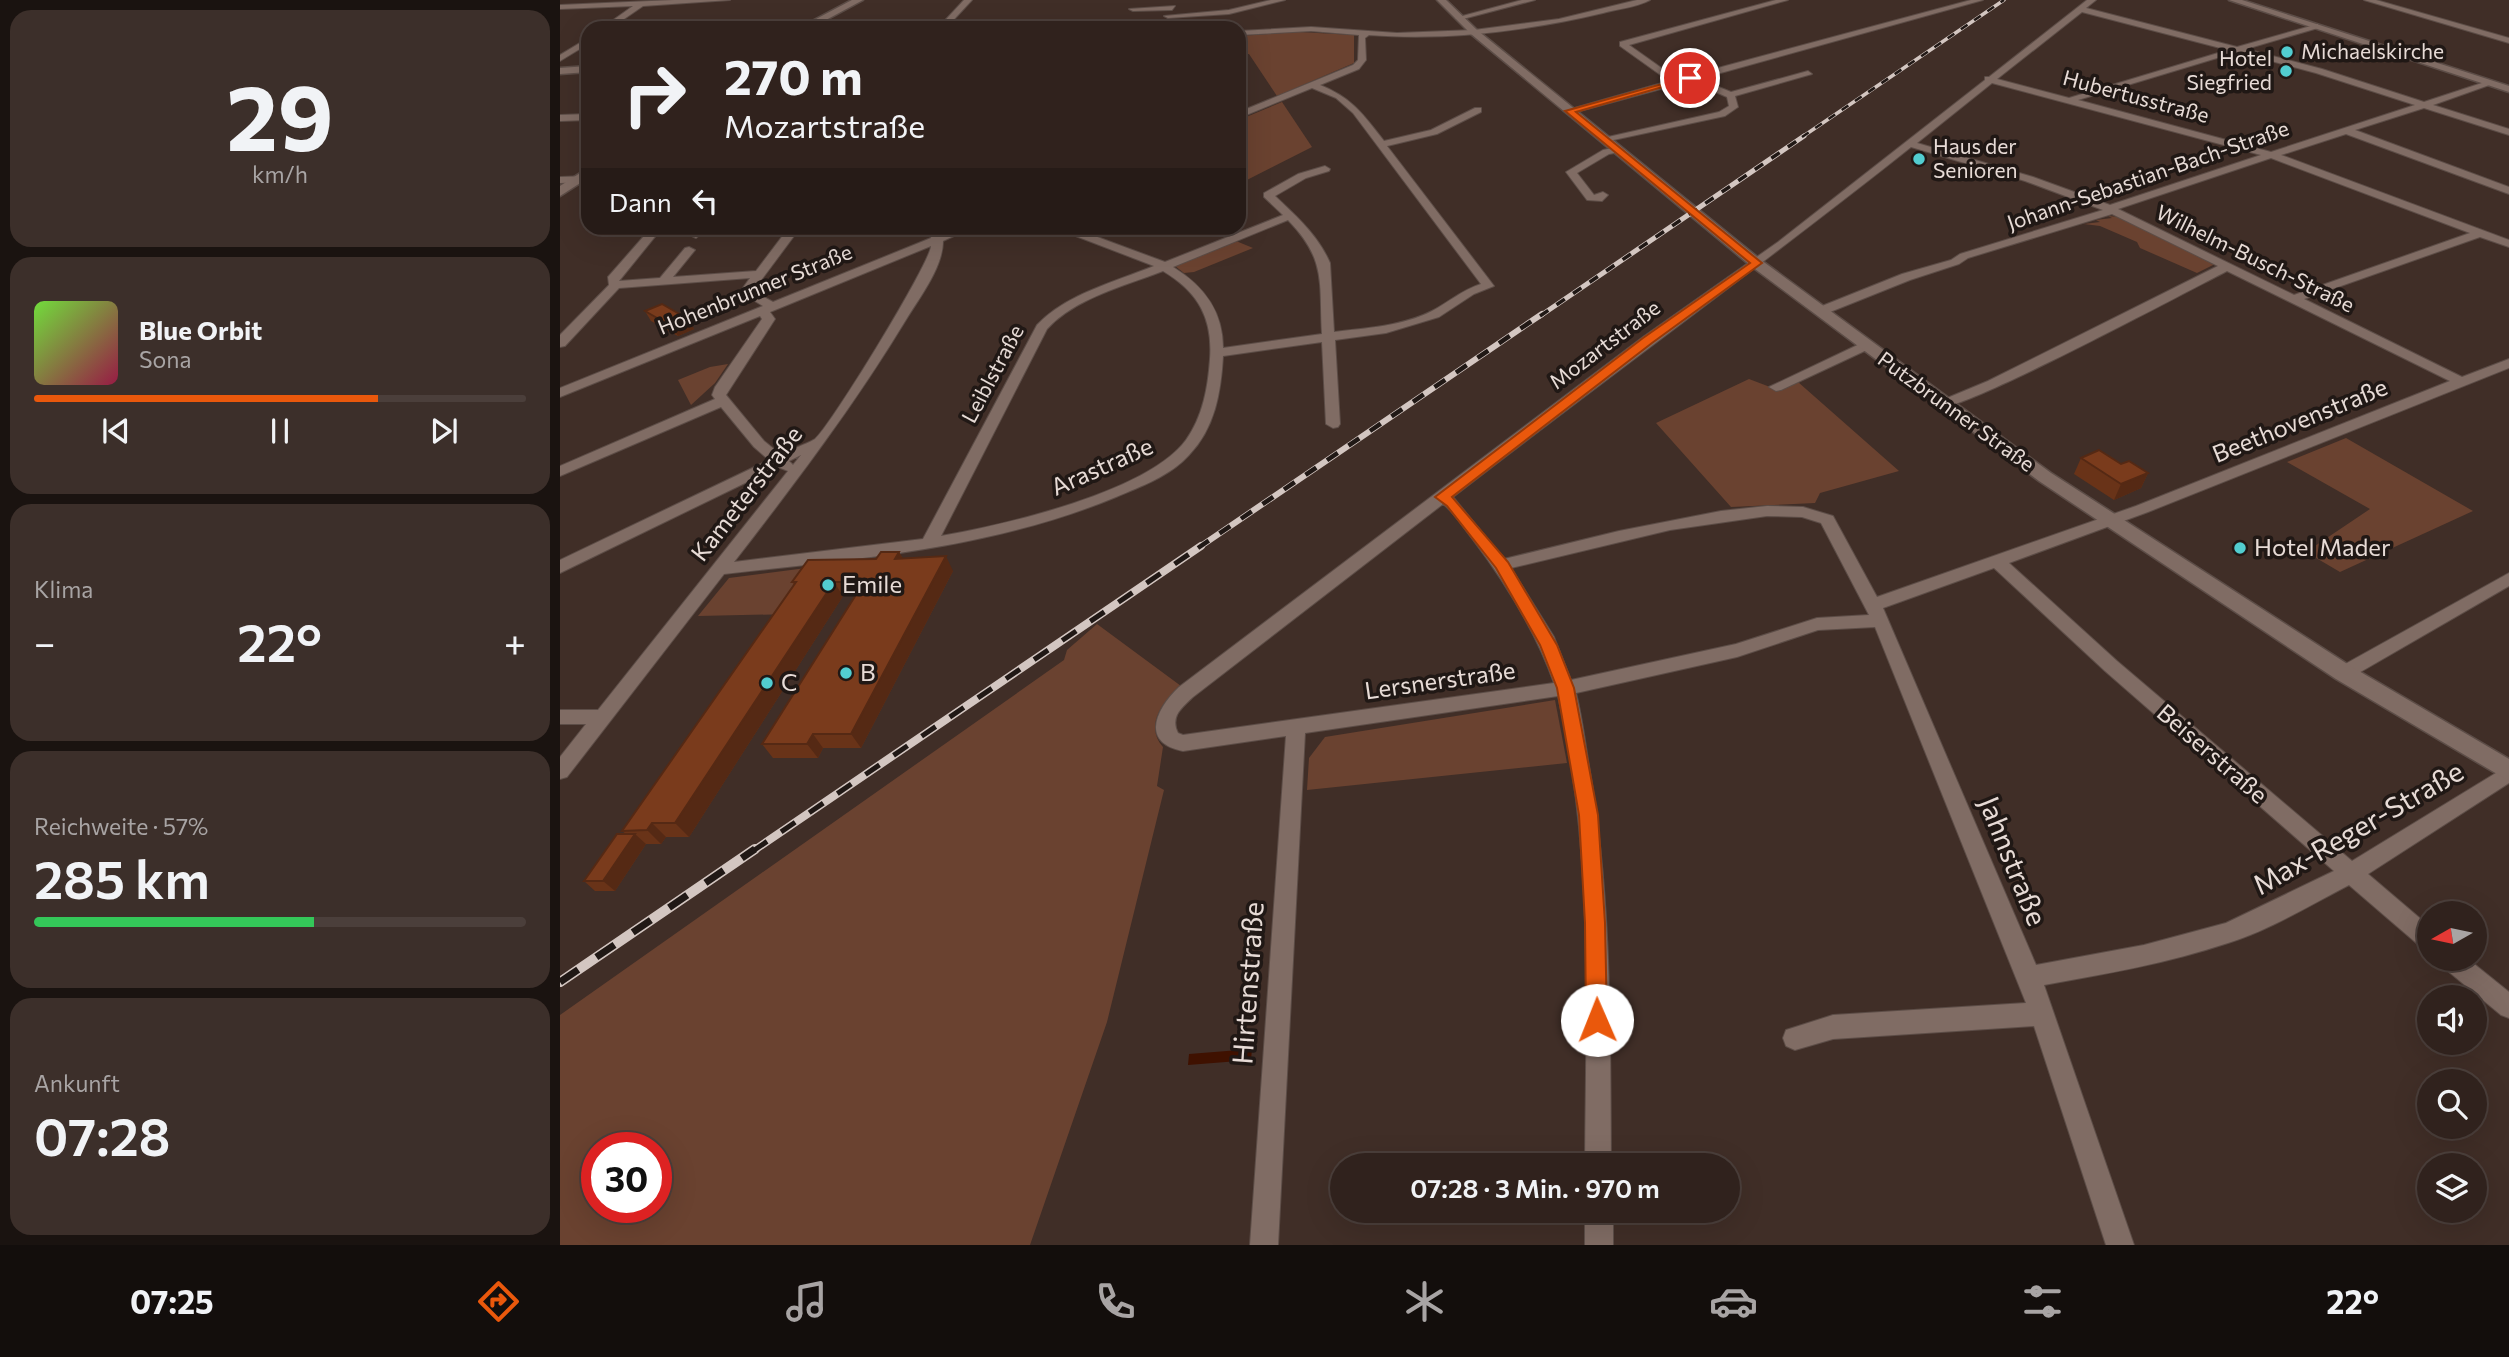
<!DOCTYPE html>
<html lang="de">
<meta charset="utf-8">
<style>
:root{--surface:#30221d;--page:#3c2f2a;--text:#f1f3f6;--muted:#a8a4a4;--line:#4b3f3b;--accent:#ea580c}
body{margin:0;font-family:Commissioner,sans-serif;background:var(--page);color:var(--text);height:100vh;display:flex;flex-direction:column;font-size:26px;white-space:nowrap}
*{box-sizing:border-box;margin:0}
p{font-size:23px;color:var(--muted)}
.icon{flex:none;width:38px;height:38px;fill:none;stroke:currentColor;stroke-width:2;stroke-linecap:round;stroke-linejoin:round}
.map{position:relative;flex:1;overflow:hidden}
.panel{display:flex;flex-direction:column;gap:10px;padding:10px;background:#1a1310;width:560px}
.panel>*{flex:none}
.hud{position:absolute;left:21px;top:21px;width:665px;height:214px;border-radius:21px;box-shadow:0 7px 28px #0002,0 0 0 2px var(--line);background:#30221d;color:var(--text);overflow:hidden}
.needle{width:46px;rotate:261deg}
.fabs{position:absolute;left:1857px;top:901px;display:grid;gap:14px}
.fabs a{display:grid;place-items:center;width:70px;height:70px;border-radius:50%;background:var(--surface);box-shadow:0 7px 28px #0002,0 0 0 2px var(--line);font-size:35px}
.speed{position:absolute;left:21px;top:1132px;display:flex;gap:14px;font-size:35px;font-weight:700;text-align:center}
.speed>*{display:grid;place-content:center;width:91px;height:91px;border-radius:50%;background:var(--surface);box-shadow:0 7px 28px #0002,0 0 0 2px var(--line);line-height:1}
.speed .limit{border:10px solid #d22;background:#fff;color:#111}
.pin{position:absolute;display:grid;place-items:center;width:60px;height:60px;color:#fff;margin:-30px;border:4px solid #fff;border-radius:50%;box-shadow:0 2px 7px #0007}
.me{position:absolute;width:77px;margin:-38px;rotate:359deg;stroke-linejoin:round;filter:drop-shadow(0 0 5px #0008)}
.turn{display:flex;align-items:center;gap:24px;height:147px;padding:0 28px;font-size:32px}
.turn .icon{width:91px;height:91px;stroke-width:2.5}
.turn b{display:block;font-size:49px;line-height:60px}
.then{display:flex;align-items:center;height:66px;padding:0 28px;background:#0003;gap:14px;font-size:26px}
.big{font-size:52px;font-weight:600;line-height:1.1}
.panel .tile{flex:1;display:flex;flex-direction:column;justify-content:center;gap:10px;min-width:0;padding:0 24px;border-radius:21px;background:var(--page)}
.panel .dial{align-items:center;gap:0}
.dial b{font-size:91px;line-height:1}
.song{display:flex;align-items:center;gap:21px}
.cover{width:84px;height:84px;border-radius:10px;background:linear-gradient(135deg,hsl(100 70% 55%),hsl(340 70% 35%))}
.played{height:7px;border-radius:4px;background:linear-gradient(90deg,var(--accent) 70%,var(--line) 70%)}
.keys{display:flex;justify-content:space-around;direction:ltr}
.heat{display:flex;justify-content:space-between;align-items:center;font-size:38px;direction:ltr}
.charge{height:10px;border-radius:5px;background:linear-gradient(90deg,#34c759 57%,var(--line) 0)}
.trip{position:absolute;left:770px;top:1153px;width:410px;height:70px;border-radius:35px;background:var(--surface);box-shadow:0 7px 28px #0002,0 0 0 2px var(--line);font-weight:600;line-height:70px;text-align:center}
.tab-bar{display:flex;height:112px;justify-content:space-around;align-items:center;background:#130e0c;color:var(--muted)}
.tab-bar .icon{width:49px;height:49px}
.tab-bar .selected{color:var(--accent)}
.tab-bar b{font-size:32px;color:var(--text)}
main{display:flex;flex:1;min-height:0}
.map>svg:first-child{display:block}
</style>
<main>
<section class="panel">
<div class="tile dial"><b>29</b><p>km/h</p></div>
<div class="tile">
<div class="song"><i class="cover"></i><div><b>Blue Orbit</b><p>Sona</p></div></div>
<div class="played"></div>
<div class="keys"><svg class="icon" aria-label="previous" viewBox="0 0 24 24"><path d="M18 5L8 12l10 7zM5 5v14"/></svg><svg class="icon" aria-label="pause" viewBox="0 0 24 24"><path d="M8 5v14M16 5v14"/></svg><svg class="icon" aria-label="next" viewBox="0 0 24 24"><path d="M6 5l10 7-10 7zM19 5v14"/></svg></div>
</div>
<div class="tile"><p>Klima</p>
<div class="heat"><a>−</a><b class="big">22°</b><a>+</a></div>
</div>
<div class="tile"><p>Reichweite · 57%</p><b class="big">285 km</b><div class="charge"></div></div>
<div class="tile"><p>Ankunft</p><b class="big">07:28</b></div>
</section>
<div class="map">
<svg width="1949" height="1245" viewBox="0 0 1949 1245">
<rect width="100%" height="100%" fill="#402e27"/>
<g fill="#6a4230" fill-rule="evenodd">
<polygon points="739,32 794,35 794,63 717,96 689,54 679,54 679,36"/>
<polygon points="722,102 752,147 679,184 679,120"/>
<polygon points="1548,216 1559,217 1655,264 1637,273 1580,248 1577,242 1540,226 1524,224 1540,222 1536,220 1552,218"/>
<polygon points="676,241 693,248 634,272 624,273 615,266"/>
<polygon points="168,364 155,383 131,405 118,380 150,367"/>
<polygon points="1189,379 1218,390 1238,382 1339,471 1260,493 1255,503 1171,507 1096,423"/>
<polygon points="1786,438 1913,511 1780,572 1746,552 1810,509 1727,462"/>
<polygon points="254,567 233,614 138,616 169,578"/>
<path d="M537,624L621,686C603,700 584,726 603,747L597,786L604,790L547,1022L470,1245H0V1015L504,660L507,650ZM37,1148H96V1208H37Z"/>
<polygon points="995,700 1007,763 747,790 749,758 765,737"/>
</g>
<polygon fill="#3f1100" points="692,1049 691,1060 628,1065 629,1054"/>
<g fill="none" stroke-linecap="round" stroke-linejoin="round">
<g stroke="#5c4d47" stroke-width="2">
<g id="street">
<polygon points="114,0 170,0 83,6 51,28 42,28 73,6 0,9 0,5"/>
<polygon points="404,0 412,0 386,28 378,28"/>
<polygon points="711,0 725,0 669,14 608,18 604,16 669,10"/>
<polygon points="962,0 975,0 899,20 895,18"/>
<path d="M1077,0H1090C1077,7 1058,9 1043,13C967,31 887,41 809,35L805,38L806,60L799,69L760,85C792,98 803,114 824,141L871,130L915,108H921V112L877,134L827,146L934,286L914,294L879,317L826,333L775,340L780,424L778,427L773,428L766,424L762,342L663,356C661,392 655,428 629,455C610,476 582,486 556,497C431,549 297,559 164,574L7,777L0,779V757L26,724H0V710H38L228,471L218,467L0,573V560L209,460L194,447L161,407L0,476V466L155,399L152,395L155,387L202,319L200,316L0,397V388L203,306L180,292L190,278L59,288L5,346L0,347V335L49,285L48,277L91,228H102L59,281L100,278L125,248L129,247L135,250L113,277L196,271L224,234H232L234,236L193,291L213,302L371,238L372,228H382L383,234L398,228H411L383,241C383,267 360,297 347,318C295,404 236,482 174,562L363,539L477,325C506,294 555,282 594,266L500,230L499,228H513L605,262L723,215L704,197V193L738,174L765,166L770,169L769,171L746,178L715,196C736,216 758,235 770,263L774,332C806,328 843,326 872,311C889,302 902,290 921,284L793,113L776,98L752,88L679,118V112L793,65L798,60L799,35L751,31L679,35V31L751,27L837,33L914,30L999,19ZM728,220C767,260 759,283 762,334L663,348C663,311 644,286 613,267ZM371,246C370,264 270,427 255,439C245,445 231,449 220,454L204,441L166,395L215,319L210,312ZM603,271C638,292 653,318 650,359C648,387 643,416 626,440C588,492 444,525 381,536L487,329C515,298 565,286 603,271ZM241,455L233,465L229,461Z"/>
<polygon points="1216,0 1228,0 1069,45 1117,79 1411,0 1423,0 1139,79 1171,92 1248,71 1252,74 1175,96 1178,107 1165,116 1044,142 1039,139 1159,112 1169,106 1167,97 1130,81 1009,114 1004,111 1109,81 1060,46 1060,42"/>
<path d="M1527,0H1536L1526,8L1677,47L1758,24V28L1686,49L1762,69L1864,102L1928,81L1935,83L1873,105L1949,129V135L1864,108L1795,130L1949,187V194L1786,134L1721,155L1949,240V247L1920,237L1744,299L1902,377L1949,359V368L1588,512L1449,563L1557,661L1792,861L1949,765V783L1808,874L1869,926V950L1861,947L1789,885C1750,905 1710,930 1668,943C1608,963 1546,974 1484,985L1574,1245H1546L1474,1026L1273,1039L1235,1050L1226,1046L1223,1038L1226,1030L1273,1015L1466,1003L1315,627L1258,630L1177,657L1016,693C1022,717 1025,742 1029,766C1052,898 1050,1032 1051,1166H1025C1026,1010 1034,849 998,696L745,733L718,1245H690L726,736L623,751C579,742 597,708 619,687L1083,337L1218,242L1425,80V77H1429ZM1522,12L1668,50L1509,98L1437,79ZM1677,52L1756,73L1855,105L1711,152L1518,100ZM1432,83L1701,155L1550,205L1473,177L1357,143ZM1351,147L1465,181L1543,210L1400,254L1391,260L1342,274L1257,308V314H1265L1350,280L1399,264L1408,258L1552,214L1658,266L1428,381L1380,401V407C1402,412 1630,290 1667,271L1890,381L1576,506L1317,597L1273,516L1243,507L1207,506L1161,511L1059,531L944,559L893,497C1045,379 1200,267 1351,147ZM1711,158L1910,233L1734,295L1558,209ZM883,504C894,512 902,526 911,537C945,582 975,629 994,683L623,735L618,733C610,717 621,708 633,697ZM1207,516L1242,517L1261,523L1309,615L1257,618L1176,644L1011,680L994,637L951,568L1110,530ZM1434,568L1545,671L1774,871L1666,923L1584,945L1476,965L1323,608Z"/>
<polygon points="1804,0 1816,0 1949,38 1949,43"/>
<polygon points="615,6 612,10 573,11 569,9"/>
<polygon points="28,38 28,44 0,61 0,55"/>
<polygon points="28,114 28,120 0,121 0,115"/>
<polygon points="1057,147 1062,150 1060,152 1049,154 1017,173 1034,195 1043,192 1048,195 1042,201 1027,200 1006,172 1043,150"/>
<polygon points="28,176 28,182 0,183 0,177"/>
<polygon points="136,228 147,228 136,238 130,235"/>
<polygon points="1306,341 1311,342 1311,348 1221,390 1216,391 1209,387"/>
<polygon points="1949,573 1949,586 1790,678 1778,678 1775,673 1778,668"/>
<polygon points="1880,959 1908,959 1949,992 1949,1018 1941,1015 1883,967"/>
<rect x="1025" y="1211" width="28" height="34"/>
</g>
</g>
<g stroke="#5c4d47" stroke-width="3">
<g id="secondary">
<polygon points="292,0 303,0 251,28 239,28"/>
<polygon points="877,0 886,0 917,30 1201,260 1491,473 1792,667 1949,759 1949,781 1776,679 1479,481 1191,266 911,34"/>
<polygon points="1669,0 1682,0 1949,86 1949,92"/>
<polygon points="28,66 28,72 0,74 0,68"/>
<polygon points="28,168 28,178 0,196 0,186"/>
</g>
</g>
<use href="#street" fill="#806c64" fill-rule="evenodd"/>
<use href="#secondary" fill="#806c64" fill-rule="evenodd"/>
<g stroke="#d3c6c1" stroke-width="3.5">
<polyline id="rail-far4" points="1242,137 1444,0"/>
</g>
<g stroke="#d3c6c1" stroke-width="5">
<polyline id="rail-far3" points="980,316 1244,136"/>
</g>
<g stroke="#d3c6c1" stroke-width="6">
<polyline id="rail-far2" points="638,548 982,314"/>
</g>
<g stroke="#d3c6c1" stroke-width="8">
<polyline id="rail-far1" points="193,851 641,546"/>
</g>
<g stroke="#d3c6c1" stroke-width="10">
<polyline id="rail" points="0,982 195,849"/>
</g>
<use href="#rail-far4" stroke="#201815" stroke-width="2.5" stroke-dasharray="8" stroke-linecap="butt"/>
<use href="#rail-far3" stroke="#201815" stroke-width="3.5" stroke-dasharray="10" stroke-linecap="butt"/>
<use href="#rail-far2" stroke="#201815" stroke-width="4.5" stroke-dasharray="13" stroke-linecap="butt"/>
<use href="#rail-far1" stroke="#201815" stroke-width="5" stroke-dasharray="17" stroke-linecap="butt"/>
<use href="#rail" stroke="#201815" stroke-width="7" stroke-dasharray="22" stroke-linecap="butt"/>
</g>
<g fill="#693318">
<polygon points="85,311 128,319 134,329 118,336 91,321"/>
<polygon points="1521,458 1561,464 1588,473 1581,488 1554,500 1514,474"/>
<polygon points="339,552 343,559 393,571 301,748 263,748 258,758 213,758 202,744 295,596 283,596 129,837 106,837 101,844 86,844 55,891 35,891 24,881 66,834 62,831 234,585 232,582"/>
</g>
<g fill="#552914">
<polygon points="128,319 134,329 118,336 111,326"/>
<polygon points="1588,473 1581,488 1554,500 1561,484"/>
<polygon points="339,552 347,566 335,559"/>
<polygon points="386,556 393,571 301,748 291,734"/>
<polygon points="274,582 283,596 129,837 115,823"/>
<polygon points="253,734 263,748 258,758 247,744"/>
<polygon points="92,823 106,837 101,844 87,830"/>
<polygon points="75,834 86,844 55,891 43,881"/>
</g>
<g fill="#7a3b1c" stroke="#552914" stroke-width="2">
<polygon points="102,304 128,319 111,326 85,311"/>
<polygon points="1539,450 1561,464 1569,461 1588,473 1561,484 1521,458"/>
<polygon points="321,552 339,552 335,559 386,556 291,734 253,734 247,744 202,744 304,582 274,582 115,823 92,823 87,830 62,831 236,582 232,582 248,560 316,559"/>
<polygon points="57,834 75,834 43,881 24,881"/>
</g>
<polygon fill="#ea580c" stroke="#983908" stroke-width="2" points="1127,77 1134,78 1016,112 1202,263 1092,343 892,497 948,562 997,645 1014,688 1038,815 1045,923 1047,1020 1044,1028 1037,1031 1029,1028 1026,1020 1025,923 1019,815 997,688 980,645 936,568 887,506 875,497 1083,338 1190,263 1005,111"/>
<g fill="#52cdd0" stroke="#201815" stroke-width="2.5">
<circle cx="1727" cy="52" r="7"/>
<circle cx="1726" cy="71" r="7"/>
<circle cx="1359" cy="159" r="7"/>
<circle cx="1680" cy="548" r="7"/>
<circle cx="268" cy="585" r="7"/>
<circle cx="286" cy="673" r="7"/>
<circle cx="207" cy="683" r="7"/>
</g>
<g text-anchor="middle" stroke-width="7" stroke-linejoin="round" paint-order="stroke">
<g font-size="21" fill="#e7dbd6" stroke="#201815" text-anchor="start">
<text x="1741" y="59">Michaelskirche</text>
<text x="1712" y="66" text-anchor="end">Hotel<tspan x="1712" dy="24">Siegfried</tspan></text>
<text x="1373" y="154">Haus der<tspan x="1373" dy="24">Senioren</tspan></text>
</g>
<g font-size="21" fill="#e7dbd6" stroke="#201815">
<text transform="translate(1576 97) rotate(15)" y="7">Hubertusstraße</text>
<text transform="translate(1588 176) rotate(-19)" y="7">Johann-Sebastian-Bach-Straße</text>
<text transform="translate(1695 259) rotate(26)" y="7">Wilhelm-Busch-Straße</text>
<text transform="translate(195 290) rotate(-22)" y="7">Hohenbrunner Straße</text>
<text transform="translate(1045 345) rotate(-37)" y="7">Mozartstraße</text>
<text transform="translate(433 374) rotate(-62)" y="7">Leiblstraße</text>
<text transform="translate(1396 412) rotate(36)" y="7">Putzbrunner Straße</text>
</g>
<g font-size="24" fill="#e7dbd6" stroke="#201815">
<text transform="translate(1740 421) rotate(-22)" y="8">Beethovenstraße</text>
<text transform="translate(542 467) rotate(-24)" y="8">Arastraße</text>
<text transform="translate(187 494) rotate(-52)" y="8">Kameterstraße</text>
<text transform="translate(880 681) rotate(-8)" y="8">Lersnerstraße</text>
<text transform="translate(1652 754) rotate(41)" y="8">Beiserstraße</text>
</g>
<g font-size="24" fill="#e7dbd6" stroke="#201815" text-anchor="start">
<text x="1694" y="556">Hotel Mader</text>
<text x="282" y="593">Emile</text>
<text x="300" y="681">B</text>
<text x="221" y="691">C</text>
</g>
<g font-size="28" fill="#e7dbd6" stroke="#201815">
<text transform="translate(1798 828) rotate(-30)" y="10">Max-Reger-Straße</text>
<text transform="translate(1453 861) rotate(68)" y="10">Jahnstraße</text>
<text transform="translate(688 983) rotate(-86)" y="10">Hirtenstraße</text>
</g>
</g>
</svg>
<div class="fabs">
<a><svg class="needle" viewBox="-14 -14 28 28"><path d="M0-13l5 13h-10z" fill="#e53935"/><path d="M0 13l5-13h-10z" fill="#a8a4a4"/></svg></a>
<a><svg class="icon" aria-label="sound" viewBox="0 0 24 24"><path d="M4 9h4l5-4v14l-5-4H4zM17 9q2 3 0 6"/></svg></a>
<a><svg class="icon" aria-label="search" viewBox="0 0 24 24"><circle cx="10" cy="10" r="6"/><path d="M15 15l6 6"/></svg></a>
<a><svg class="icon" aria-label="layers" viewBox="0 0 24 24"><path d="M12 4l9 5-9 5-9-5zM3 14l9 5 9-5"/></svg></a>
</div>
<div class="speed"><div class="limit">30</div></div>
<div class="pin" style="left:1130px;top:78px;background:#d93025"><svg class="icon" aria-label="arrive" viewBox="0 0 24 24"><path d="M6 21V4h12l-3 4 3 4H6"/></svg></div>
<svg class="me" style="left:1037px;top:1020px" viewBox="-20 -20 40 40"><circle r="19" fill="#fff"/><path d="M0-13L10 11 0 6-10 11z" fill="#ea580c"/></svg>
<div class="trip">07:28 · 3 Min. · 970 m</div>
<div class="hud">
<div class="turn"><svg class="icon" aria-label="right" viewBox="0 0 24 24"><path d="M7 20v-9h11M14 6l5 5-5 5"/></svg><div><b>270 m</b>Mozartstraße</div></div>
<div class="then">Dann<svg class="icon" aria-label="left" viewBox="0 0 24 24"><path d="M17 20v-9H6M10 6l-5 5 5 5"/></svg></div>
</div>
</div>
</main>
<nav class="tab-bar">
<b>07:25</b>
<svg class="icon selected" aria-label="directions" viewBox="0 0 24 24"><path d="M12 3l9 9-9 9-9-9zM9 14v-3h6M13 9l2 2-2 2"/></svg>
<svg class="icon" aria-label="music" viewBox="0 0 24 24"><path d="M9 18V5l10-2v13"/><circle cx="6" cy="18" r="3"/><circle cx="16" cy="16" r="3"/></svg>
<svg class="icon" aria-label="phone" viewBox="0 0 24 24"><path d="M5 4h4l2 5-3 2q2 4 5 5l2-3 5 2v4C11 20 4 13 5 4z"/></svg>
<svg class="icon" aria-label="climate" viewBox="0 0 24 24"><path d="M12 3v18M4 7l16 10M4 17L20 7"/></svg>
<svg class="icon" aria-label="car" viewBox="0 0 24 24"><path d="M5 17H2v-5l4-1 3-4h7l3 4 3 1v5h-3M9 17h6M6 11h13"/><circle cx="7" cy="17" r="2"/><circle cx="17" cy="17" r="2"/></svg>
<svg class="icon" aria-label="filters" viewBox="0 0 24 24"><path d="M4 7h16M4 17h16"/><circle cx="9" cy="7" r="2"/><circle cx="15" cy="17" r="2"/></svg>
<b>22°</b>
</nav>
